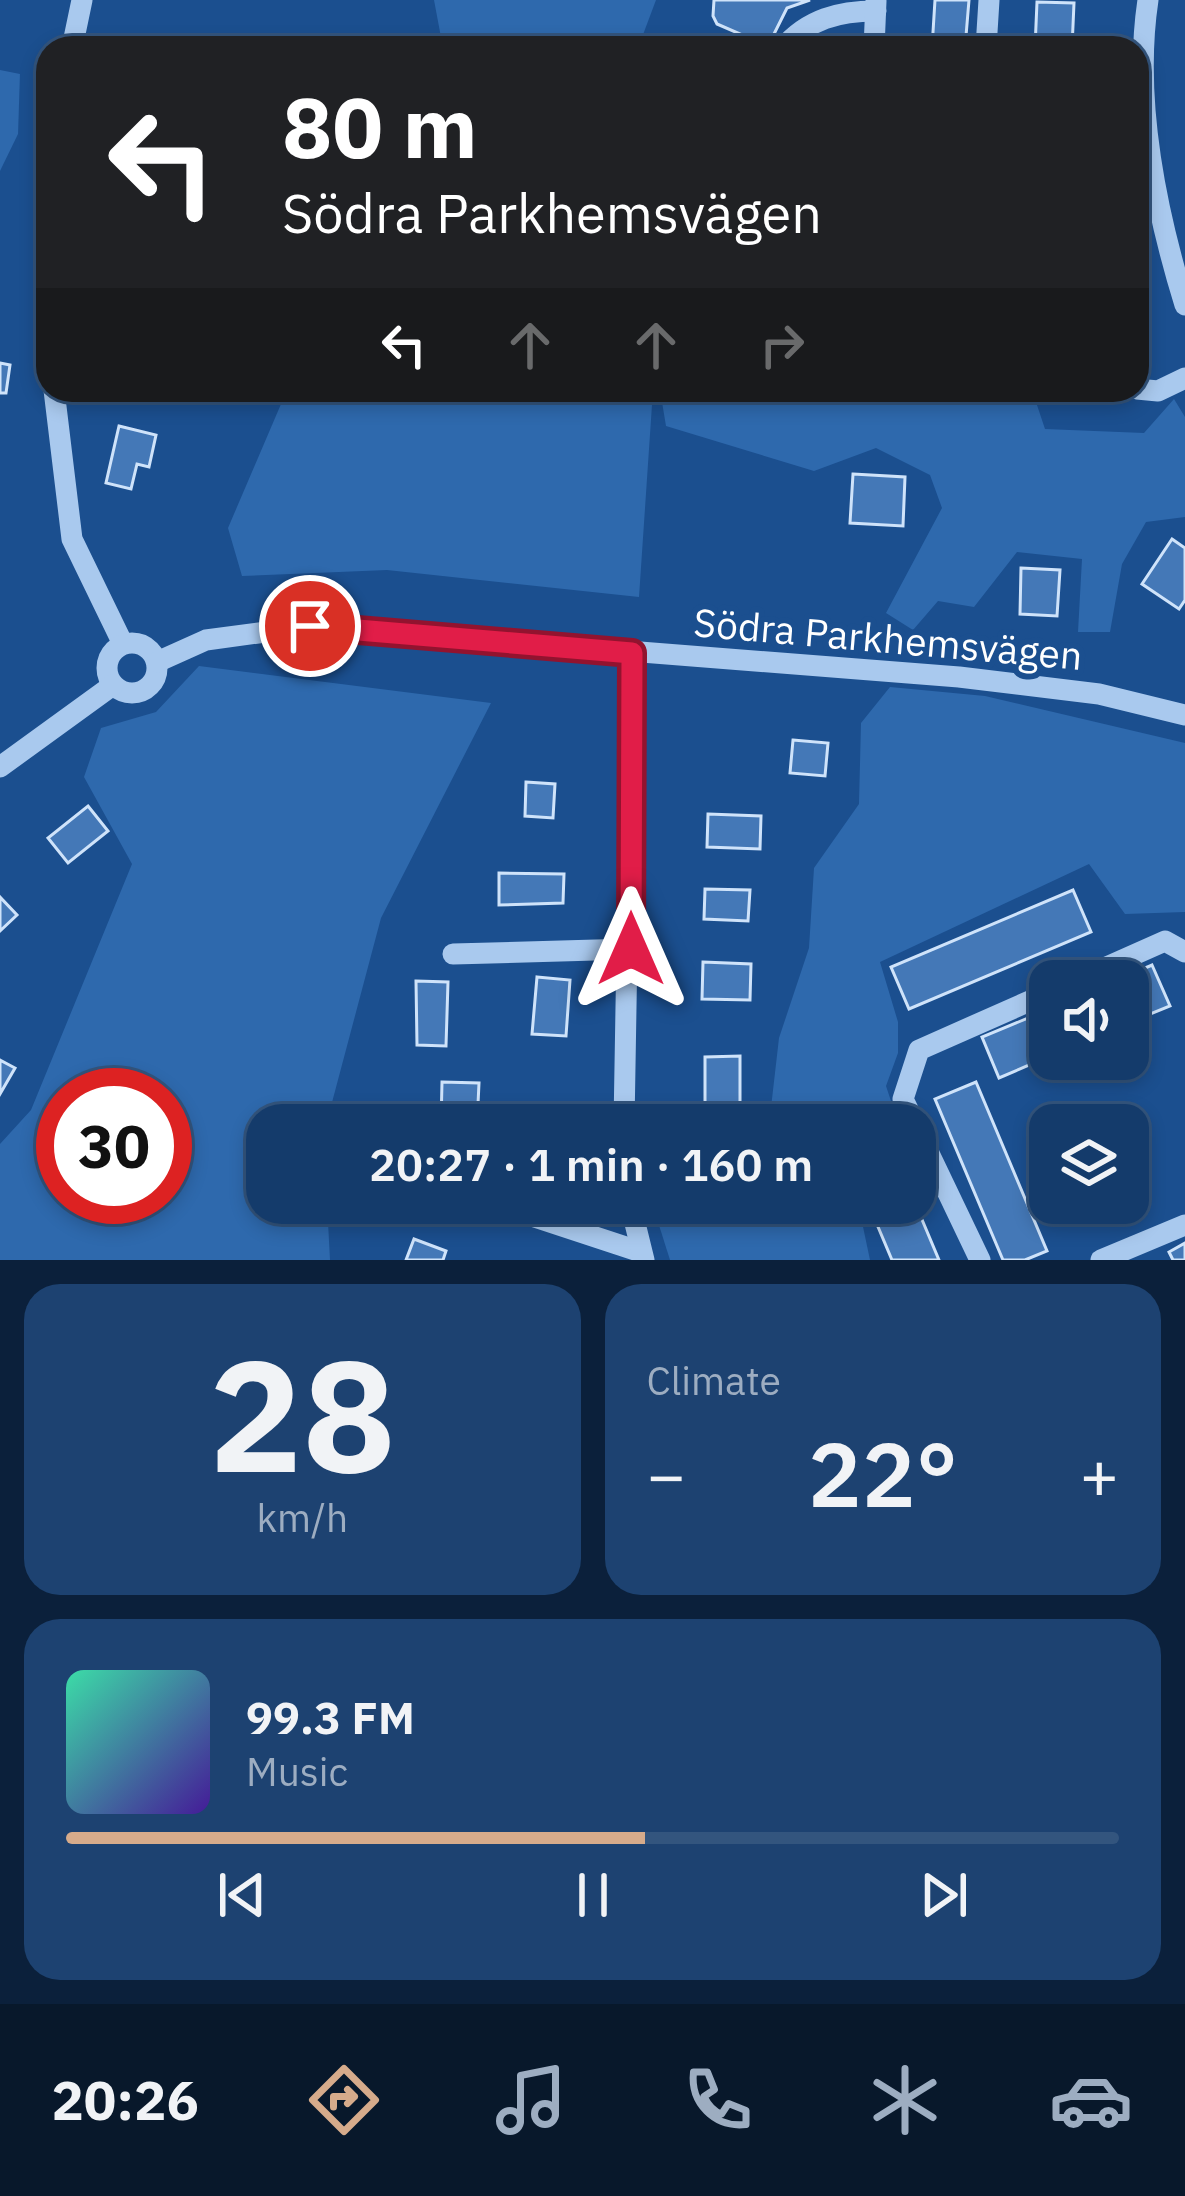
<!DOCTYPE html>
<meta charset="utf-8">
<style>
:root{--surface:#143b6b;--page:#1d4271;--text:#f1f3f6;--muted:#9dadc1;--line:#33557e;--accent:#d6ab8b}
body{margin:0;font-family:"IBM Plex Sans",sans-serif;background:var(--page);color:var(--text);height:100vh;display:flex;flex-direction:column;font-size:45px;white-space:nowrap}
*{box-sizing:border-box;margin:0}
p{font-size:39px;color:var(--muted)}
.icon{flex:none;width:66px;height:66px;fill:none;stroke:currentColor;stroke-width:2;stroke-linecap:round;stroke-linejoin:round}
.map{position:relative;height:1260px;overflow:hidden}
.panel{display:flex;flex-direction:column;gap:24px;padding:24px;background:#0b203b;flex:1}
.panel>*{flex:none}
.guide{position:absolute;left:36px;top:36px;width:1113px;height:366px;border-radius:36px;box-shadow:0 6px 18px #0003,0 0 0 3px var(--line);background:#202124;color:#fff;overflow:hidden}
.buttons{position:absolute;left:1029px;top:960px;display:grid;gap:24px}
.buttons a{display:grid;place-items:center;width:120px;height:120px;border-radius:24px;background:var(--surface);box-shadow:0 6px 18px #0003,0 0 0 3px var(--line);font-size:60px}
.speed{position:absolute;left:36px;top:1068px;display:flex;gap:24px;font-size:60px;font-weight:700;text-align:center}
.speed>*{display:grid;place-content:center;width:156px;height:156px;border-radius:50%;background:var(--surface);box-shadow:0 6px 18px #0003,0 0 0 3px var(--line);line-height:1}
.speed .limit{border:18px solid #d22;background:#fff;color:#111}
.pin{position:absolute;display:grid;place-items:center;width:102px;height:102px;color:#fff;margin:-51px;border:6px solid #fff;border-radius:50%;box-shadow:0 3px 12px #0007}
.me{position:absolute;width:132px;margin:-66px;rotate:0deg;stroke-linejoin:round;filter:drop-shadow(0 0 9px #0008)}
.turn{display:flex;align-items:center;gap:42px;height:252px;padding:0 48px;font-size:54px}
.turn .icon{width:156px;height:156px;stroke-width:2.5}
.turn b{display:block;font-size:84px;line-height:102px}
.lanes{display:flex;align-items:center;height:114px;padding:0 48px;background:#0003;justify-content:center;gap:60px;direction:ltr}
.lanes .off{opacity:.35}
.big{font-size:90px;font-weight:600;line-height:1.1}
.panel .card{flex:1;display:flex;flex-direction:column;justify-content:center;gap:18px;min-width:0;padding:0 42px;border-radius:36px;background:var(--page)}
.panel .dial{align-items:center;gap:0}
.dial b{font-size:156px;line-height:1}
.song{display:flex;align-items:center;gap:36px}
.cover{width:144px;height:144px;border-radius:18px;background:linear-gradient(135deg,hsl(160 70% 55%),hsl(260 70% 35%))}
.played{height:12px;border-radius:6px;background:linear-gradient(90deg,var(--accent) 55%,var(--line) 55%)}
.keys{display:flex;justify-content:space-around;direction:ltr}
.heat{display:flex;justify-content:space-between;align-items:center;font-size:66px;direction:ltr}
.panel .tiles{flex:1;display:grid;gap:24px;grid-template-columns:1fr 1fr}
.card:last-child{grid-column:span 2}
.trip{position:absolute;left:246px;top:1104px;width:690px;height:120px;border-radius:36px;background:var(--surface);box-shadow:0 6px 18px #0003,0 0 0 3px var(--line);font-weight:600;line-height:120px;text-align:center}
.dock{display:flex;height:192px;justify-content:space-around;align-items:center;background:#08182b;color:var(--muted)}
.dock .icon{width:84px;height:84px}
.dock .current{color:var(--accent)}
.dock b{font-size:54px;color:var(--text)}
.map>svg:first-child{display:block}
</style>
<div class="map">
<svg width="1185" height="1260" viewBox="0 0 1185 1260">
<rect width="100%" height="100%" fill="#1b4f8f"/>
<g fill="#2e69ad" fill-rule="evenodd">
<polygon points="434,0 656,0 638,48 443,48"/>
<polygon points="0,70 20,74 18,134 0,171"/>
<polygon points="287,390 653,390 639,597 387,570 242,576 228,528"/>
<polygon points="660,390 979,390 1034,396 1045,429 1144,433 1174,399 1185,417 1185,517 1146,522 1122,564 1110,632 1078,632 1082,559 1017,552 974,607 938,601 913,630 886,613 942,508 930,475 876,448 814,471 666,426"/>
<path d="M199,666L491,703L381,918L326,1125H267V1203H327L330,1260H0V1144L31,1110L132,864L84,777L101,728L156,712ZM63,1095H165V1197H63Z"/>
<polygon points="890,687 985,696 1185,743 1185,912 1125,914 1089,864 880,962 898,1022 898,1053 886,1086 899,1125 769,1125 779,1038 809,948 814,868 859,804 861,723"/>
<polygon points="652,1203 858,1203 870,1260 670,1260"/>
</g>
<g fill="#4478b7" stroke="#cfe3fa" stroke-width="3">
<polygon points="810,0 787,8 768,46 717,24 713,16 714,0"/>
<polygon points="935,0 969,0 965,48 932,48"/>
<polygon points="1037,2 1074,3 1072,48 1035,48"/>
<polygon points="748,37 768,46 767,48 743,48"/>
<polygon points="0,363 10,365 6,393 0,393"/>
<polygon points="119,426 156,435 149,467 137,464 131,489 106,483"/>
<polygon points="853,474 905,477 903,526 850,523"/>
<polygon points="1172,539 1185,548 1185,600 1179,609 1142,584"/>
<polygon points="1021,568 1060,570 1057,616 1020,614"/>
<polygon points="793,740 828,743 825,776 790,773"/>
<polygon points="526,782 555,784 553,818 525,816"/>
<polygon points="88,806 108,831 68,863 48,838"/>
<polygon points="708,814 761,816 760,849 707,847"/>
<polygon points="499,873 564,874 563,903 499,905"/>
<polygon points="705,889 750,890 748,921 704,919"/>
<polygon points="1073,890 1091,932 909,1009 891,967"/>
<polygon points="0,897 17,915 0,931"/>
<polygon points="703,962 751,964 750,1000 702,999"/>
<polygon points="1152,965 1170,1006 1128,1023 1128,981 1115,981"/>
<polygon points="537,977 570,980 566,1036 532,1034"/>
<polygon points="416,981 448,982 446,1046 417,1045"/>
<polygon points="1050,1009 1050,1056 999,1078 982,1037"/>
<polygon points="740,1056 740,1110 705,1111 705,1057"/>
<polygon points="0,1060 15,1068 0,1094"/>
<polygon points="442,1082 479,1083 477,1125 441,1125"/>
<polygon points="976,1082 1047,1251 1025,1260 1003,1260 935,1099"/>
<polygon points="868,1203 915,1203 939,1260 892,1260"/>
<polygon points="414,1239 446,1251 443,1260 406,1260"/>
<polygon points="1185,1243 1185,1260 1173,1260 1169,1252"/>
</g>
<g fill="none" stroke-linecap="round" stroke-linejoin="round">
<g stroke="#a9c9ee" stroke-width="21">
<path d="M1148,0C1133,99 1156,211 1185,305"/>
<polyline points="72,48 82,0"/>
<path d="M783,48C808,19 839,11 876,11"/>
<polyline points="874,48 876,1"/>
<polyline points="986,48 989,0"/>
<polyline points="1137,389 1158,391 1185,378"/>
<polyline points="54,390 72,539 123,644"/>
<circle cx="132" cy="668" r="25"/>
<polyline points="157,662 206,640 310,626 959,677 1099,694 1185,715"/>
<polyline points="0,767 113,685"/>
<polyline points="453,954 631,949"/>
<polyline points="1075,981 1165,941 1185,952"/>
<polyline points="624,1125 632,653"/>
<polyline points="492,1203 641,1252"/>
<polyline points="630,1203 644,1260"/>
<polyline points="980,1260 903,1099 919,1050 1050,992"/>
<polyline points="1101,1260 1185,1225"/>
</g>
</g>
<g fill="none" stroke-linecap="round" stroke-linejoin="round">
<g stroke="#92132f" stroke-width="30">
<polyline id="route" points="310,626 632,653 631,949"/>
</g>
<use href="#route" stroke="#e11d48" stroke-width="21"/>
</g>
<g text-anchor="middle" stroke-width="12" stroke-linejoin="round" paint-order="stroke">
<g font-size="39" fill="#fff" stroke="#1b4f8f">
<text transform="translate(888 639) rotate(5)" y="14">Södra Parkhemsvägen</text>
</g>
</g>
</svg>
<div class="buttons">
<a><svg class="icon" aria-label="sound" viewBox="0 0 24 24"><path d="M4 9h4l5-4v14l-5-4H4zM17 9q2 3 0 6"/></svg></a>
<a><svg class="icon" aria-label="layers" viewBox="0 0 24 24"><path d="M12 4l9 5-9 5-9-5zM3 14l9 5 9-5"/></svg></a>
</div>
<div class="speed"><div class="limit">30</div></div>
<div class="pin" style="left:310px;top:626px;background:#d93025"><svg class="icon" aria-label="arrive" viewBox="0 0 24 24"><path d="M6 21V4h12l-3 4 3 4H6"/></svg></div>
<svg class="me" style="left:631px;top:949px" viewBox="-20 -20 40 40"><path d="M0-17L14 15 0 8-14 15z" fill="#e11d48" stroke="#fff" stroke-width="4"/></svg>
<div class="trip">20:27 · 1 min · 160 m</div>
<div class="guide">
<div class="turn"><svg class="icon" aria-label="left" viewBox="0 0 24 24"><path d="M17 20v-9H6M10 6l-5 5 5 5"/></svg><div><b>80 m</b>Södra Parkhemsvägen</div></div>
<div class="lanes"><svg class="icon" aria-label="left" viewBox="0 0 24 24"><path d="M17 20v-9H6M10 6l-5 5 5 5"/></svg><svg class="icon off" aria-label="ahead" viewBox="0 0 24 24"><path d="M12 20V5M6 11l6-6 6 6"/></svg><svg class="icon off" aria-label="ahead" viewBox="0 0 24 24"><path d="M12 20V5M6 11l6-6 6 6"/></svg><svg class="icon off" aria-label="right" viewBox="0 0 24 24"><path d="M7 20v-9h11M14 6l5 5-5 5"/></svg></div>
</div>
</div>
<section class="panel">
<div class="tiles">
<div class="card dial"><b>28</b><p>km/h</p></div>
<div class="card"><p>Climate</p>
<div class="heat"><a>−</a><b class="big">22°</b><a>+</a></div>
</div>
<div class="card">
<div class="song"><i class="cover"></i><div><b>99.3 FM</b><p>Music</p></div></div>
<div class="played"></div>
<div class="keys"><svg class="icon" aria-label="previous" viewBox="0 0 24 24"><path d="M18 5L8 12l10 7zM5 5v14"/></svg><svg class="icon" aria-label="pause" viewBox="0 0 24 24"><path d="M8 5v14M16 5v14"/></svg><svg class="icon" aria-label="next" viewBox="0 0 24 24"><path d="M6 5l10 7-10 7zM19 5v14"/></svg></div>
</div>
</div>
</section>
<nav class="dock">
<b>20:26</b>
<svg class="icon current" aria-label="directions" viewBox="0 0 24 24"><path d="M12 3l9 9-9 9-9-9zM9 14v-3h6M13 9l2 2-2 2"/></svg>
<svg class="icon" aria-label="music" viewBox="0 0 24 24"><path d="M9 18V5l10-2v13"/><circle cx="6" cy="18" r="3"/><circle cx="16" cy="16" r="3"/></svg>
<svg class="icon" aria-label="phone" viewBox="0 0 24 24"><path d="M5 4h4l2 5-3 2q2 4 5 5l2-3 5 2v4C11 20 4 13 5 4z"/></svg>
<svg class="icon" aria-label="climate" viewBox="0 0 24 24"><path d="M12 3v18M4 7l16 10M4 17L20 7"/></svg>
<svg class="icon" aria-label="car" viewBox="0 0 24 24"><path d="M5 17H2v-5l4-1 3-4h7l3 4 3 1v5h-3M9 17h6M6 11h13"/><circle cx="7" cy="17" r="2"/><circle cx="17" cy="17" r="2"/></svg>
</nav>
